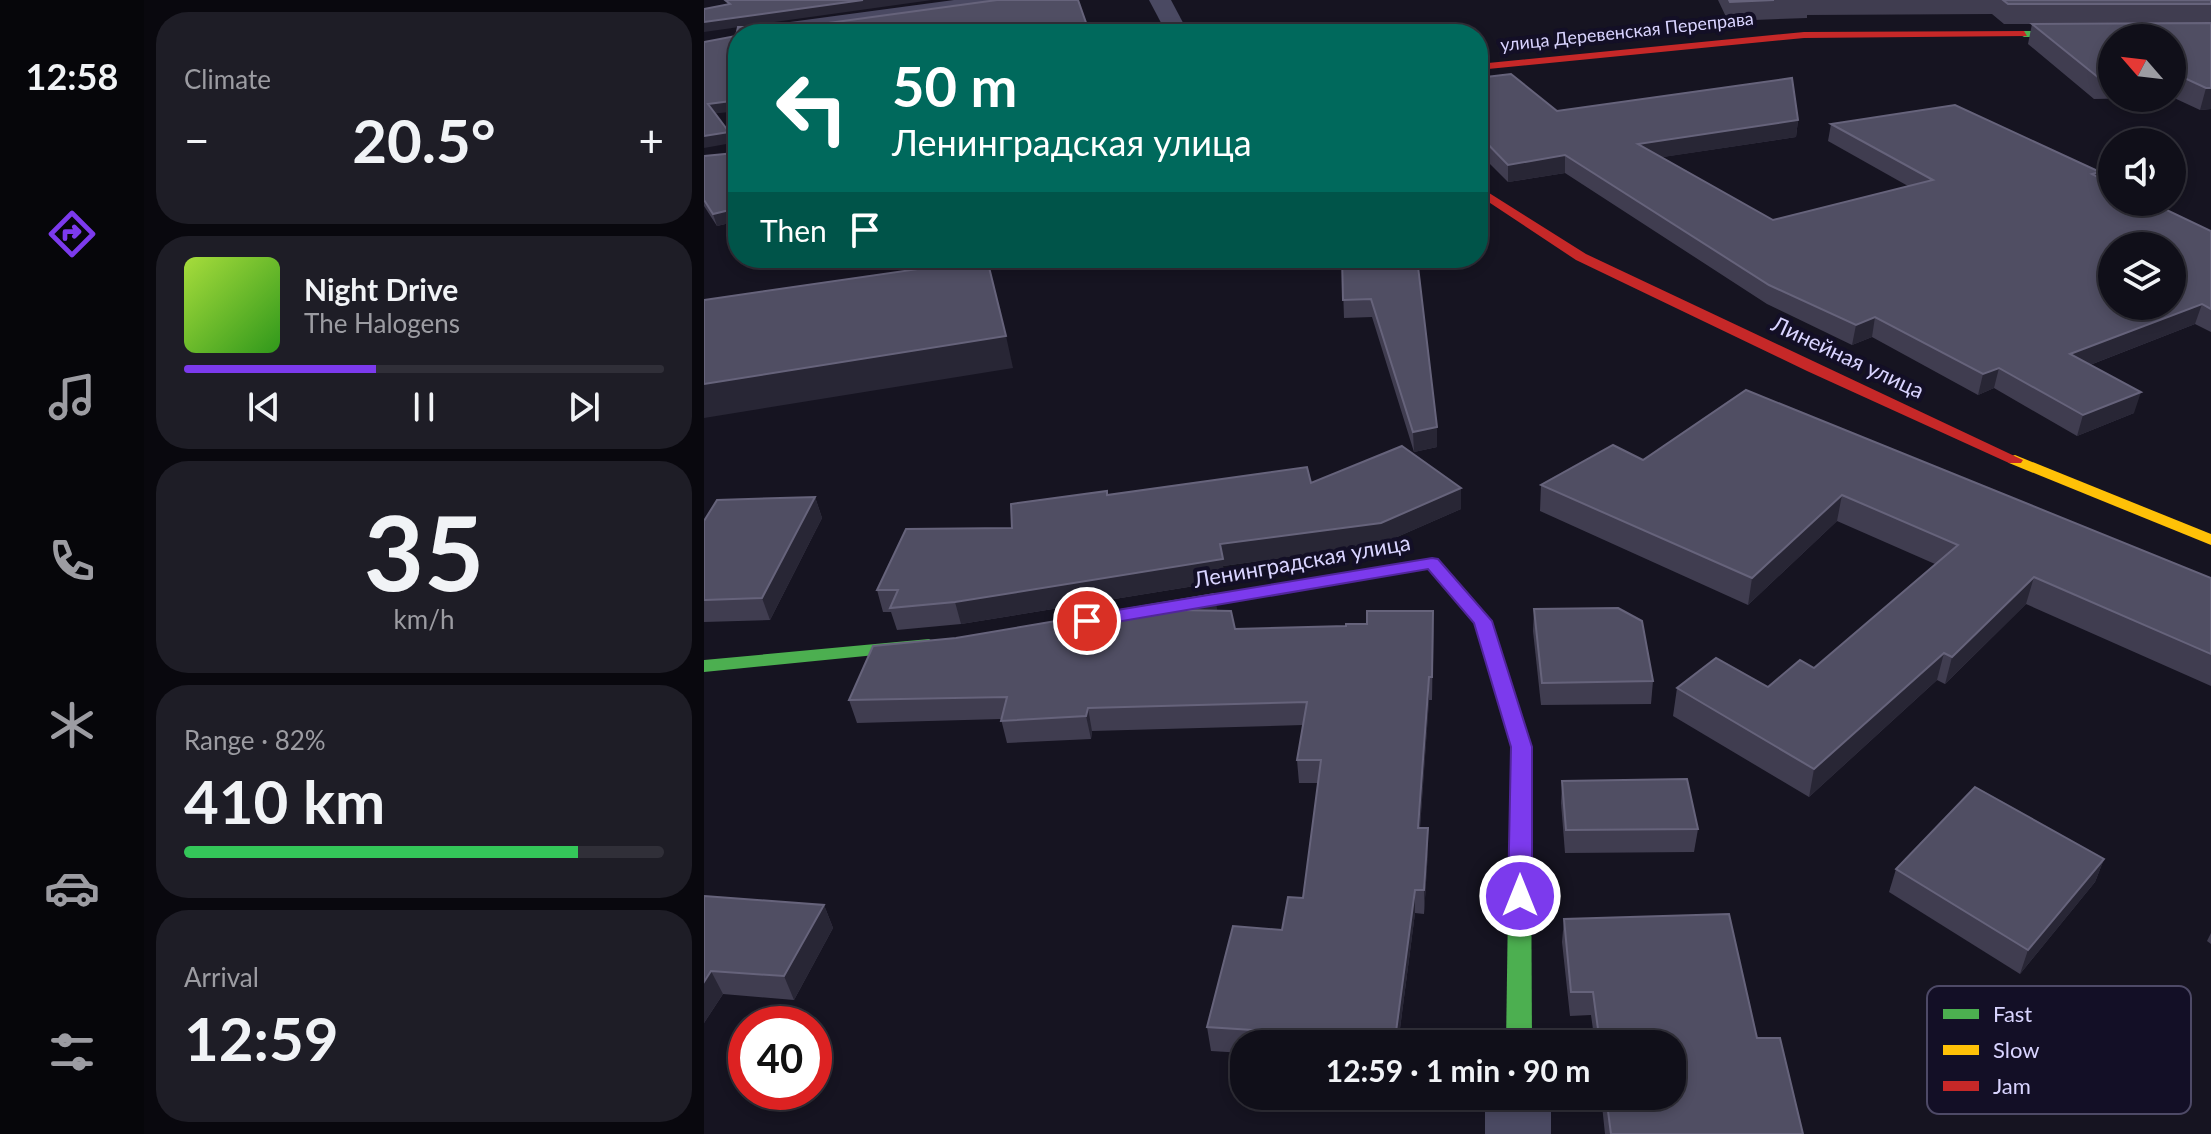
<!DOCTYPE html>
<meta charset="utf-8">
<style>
:root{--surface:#100f19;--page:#1e1d26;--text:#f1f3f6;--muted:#9c9ca2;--line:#302f38;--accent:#7c3aed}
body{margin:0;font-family:Lato,sans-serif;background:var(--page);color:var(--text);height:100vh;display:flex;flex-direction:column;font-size:30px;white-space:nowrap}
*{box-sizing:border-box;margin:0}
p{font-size:26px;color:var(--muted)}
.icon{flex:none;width:44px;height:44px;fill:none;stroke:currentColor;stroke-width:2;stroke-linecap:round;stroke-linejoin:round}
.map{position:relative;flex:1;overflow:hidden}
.sheet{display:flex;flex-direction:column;gap:12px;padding:12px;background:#09080e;width:560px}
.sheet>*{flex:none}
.top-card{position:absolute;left:24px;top:24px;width:760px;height:244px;border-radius:32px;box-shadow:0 4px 12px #0003,0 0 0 2px var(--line);background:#00695c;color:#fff;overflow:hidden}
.needle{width:52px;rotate:298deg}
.controls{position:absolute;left:1394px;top:24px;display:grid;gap:16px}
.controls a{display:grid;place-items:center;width:88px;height:88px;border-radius:50%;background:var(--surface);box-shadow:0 4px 12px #0003,0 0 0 2px var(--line);font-size:40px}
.speed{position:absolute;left:24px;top:1006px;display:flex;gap:16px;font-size:40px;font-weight:700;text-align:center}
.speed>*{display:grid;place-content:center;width:104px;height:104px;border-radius:50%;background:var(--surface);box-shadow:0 4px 12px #0003,0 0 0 2px var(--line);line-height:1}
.speed .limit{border:12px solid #d22;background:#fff;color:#111}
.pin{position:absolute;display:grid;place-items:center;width:68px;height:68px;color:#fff;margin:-34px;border:4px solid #fff;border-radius:50%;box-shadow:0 2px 8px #0007}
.me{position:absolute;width:88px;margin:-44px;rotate:0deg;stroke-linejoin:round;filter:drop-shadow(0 0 6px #0008)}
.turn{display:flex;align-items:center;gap:28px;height:168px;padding:0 32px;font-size:36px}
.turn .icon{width:104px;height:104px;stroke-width:2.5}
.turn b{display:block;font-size:56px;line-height:68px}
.then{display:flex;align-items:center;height:76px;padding:0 32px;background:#0003;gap:16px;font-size:30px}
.big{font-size:60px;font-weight:700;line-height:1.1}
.sheet .widget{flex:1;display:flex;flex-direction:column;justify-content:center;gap:12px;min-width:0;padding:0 28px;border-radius:32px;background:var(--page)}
.sheet .dial{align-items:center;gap:0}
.dial b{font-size:104px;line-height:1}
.song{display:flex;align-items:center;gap:24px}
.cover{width:96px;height:96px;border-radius:12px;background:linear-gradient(135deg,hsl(80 70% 55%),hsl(110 70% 35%))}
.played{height:8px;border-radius:4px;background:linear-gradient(90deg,var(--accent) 40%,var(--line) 40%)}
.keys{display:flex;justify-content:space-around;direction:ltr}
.heat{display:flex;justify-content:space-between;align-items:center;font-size:44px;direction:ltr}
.charge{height:12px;border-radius:6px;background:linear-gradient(90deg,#34c759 82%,var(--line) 0)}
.trip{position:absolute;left:526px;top:1030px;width:456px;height:80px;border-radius:32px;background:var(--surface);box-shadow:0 4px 12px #0003,0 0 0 2px var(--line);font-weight:700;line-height:80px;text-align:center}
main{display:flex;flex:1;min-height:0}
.dock{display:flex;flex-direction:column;width:144px;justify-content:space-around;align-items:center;background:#06060a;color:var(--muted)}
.dock .icon{width:56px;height:56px}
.dock .selected{color:var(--accent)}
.dock b{font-size:36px;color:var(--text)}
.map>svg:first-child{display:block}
</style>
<main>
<nav class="dock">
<b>12:58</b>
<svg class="icon selected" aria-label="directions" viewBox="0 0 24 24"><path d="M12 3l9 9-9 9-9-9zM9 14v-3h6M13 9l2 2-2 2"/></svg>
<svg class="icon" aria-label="music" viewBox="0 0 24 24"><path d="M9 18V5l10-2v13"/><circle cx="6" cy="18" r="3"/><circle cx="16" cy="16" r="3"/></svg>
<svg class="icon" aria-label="phone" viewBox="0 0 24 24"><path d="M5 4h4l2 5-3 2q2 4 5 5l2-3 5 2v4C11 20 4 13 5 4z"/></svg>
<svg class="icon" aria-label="climate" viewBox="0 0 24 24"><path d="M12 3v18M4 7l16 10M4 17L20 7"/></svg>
<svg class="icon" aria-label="car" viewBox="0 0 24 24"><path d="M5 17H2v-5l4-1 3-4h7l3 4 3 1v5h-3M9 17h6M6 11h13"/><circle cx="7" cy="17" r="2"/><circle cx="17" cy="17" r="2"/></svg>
<svg class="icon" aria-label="filters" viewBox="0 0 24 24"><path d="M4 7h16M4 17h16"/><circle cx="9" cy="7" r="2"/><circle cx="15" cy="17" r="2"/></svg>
</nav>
<section class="sheet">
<div class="widget"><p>Climate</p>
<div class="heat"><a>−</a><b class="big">20.5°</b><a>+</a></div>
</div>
<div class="widget">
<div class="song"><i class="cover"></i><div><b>Night Drive</b><p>The Halogens</p></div></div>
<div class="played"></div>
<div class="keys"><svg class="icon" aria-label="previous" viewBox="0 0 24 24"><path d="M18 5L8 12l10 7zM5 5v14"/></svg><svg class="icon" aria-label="pause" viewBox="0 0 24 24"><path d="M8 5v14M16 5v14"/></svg><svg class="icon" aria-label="next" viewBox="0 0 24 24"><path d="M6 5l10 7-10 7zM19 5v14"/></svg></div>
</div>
<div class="widget dial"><b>35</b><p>km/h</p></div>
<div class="widget"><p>Range · 82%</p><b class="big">410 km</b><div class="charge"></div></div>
<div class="widget"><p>Arrival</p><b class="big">12:59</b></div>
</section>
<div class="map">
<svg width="1507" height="1134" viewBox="0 0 1507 1134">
<rect width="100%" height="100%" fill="#161421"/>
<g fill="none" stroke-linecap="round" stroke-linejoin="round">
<g fill="#4a4962" fill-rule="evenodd">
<polygon points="250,0 308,0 297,6 98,34 38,34 41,29 49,27"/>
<polygon points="445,0 467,0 485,34 463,34"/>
<rect x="781" y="1096" width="66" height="38"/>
</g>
<g fill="#4caf50" fill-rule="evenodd">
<polygon points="1507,30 1507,36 1320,37 1315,34 1320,31"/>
<polygon points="225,639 235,645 232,649 0,672 0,660"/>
<polygon points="816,831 824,833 827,839 828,1044 802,1044 805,839 808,833"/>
</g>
<polygon fill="#ffc107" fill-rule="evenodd" points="1311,455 1507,534 1507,545 1305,463 1303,460 1305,457"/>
<g fill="#c62828" fill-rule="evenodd">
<polygon points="1320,31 1323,36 1100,38 774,70 774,64 1100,32"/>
<polygon points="774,186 882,254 1319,460 1317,463 1305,463 1103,371 872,260 774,195"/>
<polygon points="728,558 734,559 788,621 827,747 827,839 824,845 816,847 808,845 805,839 807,747 770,623 724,569 454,615 445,609 454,603"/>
</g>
</g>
<g fill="#403d50">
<polygon points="1014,0 1507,0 1507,109 1496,110 1468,97 1468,38 1408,38 1408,98 1439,98 1390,99 1324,44 1328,24 1300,24 1288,14 1103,15 1103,18 1024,21"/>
<polygon points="774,78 853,111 1094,120 1092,137 958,157 1069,220 1204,186 1124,141 1127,124 1395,177 1507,231 1507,332 1491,324 1386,365 1430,413 1373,436 1290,388 1274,395 1168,337 1148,345 1063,304 861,173 804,182 774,152"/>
<polygon points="34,145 34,221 13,226 0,206 0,156 31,153"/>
<polygon points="638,258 713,258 733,447 710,452 668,317 640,318"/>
<polygon points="1042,390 1507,578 1507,686 1322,604 1241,684 1233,680 1105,797 969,716 973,688 1064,687 1110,668 1231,564 1133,521 1044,605 836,511 837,485 939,460"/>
<polygon points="607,483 757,488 757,509 677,544 519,566 521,581 257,624 193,630 187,612 179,612 173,590 308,528 404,495"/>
<polygon points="111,497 118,518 66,620 0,622 0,521"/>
<polygon points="830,609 949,681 947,704 837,705 829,631"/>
<polygon points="513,611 531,629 642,626 663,624 729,611 728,700 725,700 716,828 724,828 724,851 720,914 711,913 694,1044 540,1044 540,1053 507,1051 503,1027 578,930 599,898 614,783 595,783 593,760 599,725 388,731 387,739 303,743 297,719 153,723 145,700"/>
<polygon points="858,781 994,829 990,852 861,853 857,803"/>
<polygon points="1400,859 1391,882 1316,974 1185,892 1192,869"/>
<polygon points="0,896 120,905 129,928 90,1000 19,994 0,1023"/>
<polygon points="860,919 1053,1038 1099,1134 901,1134 897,1096 968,1096 968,1044 891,1044 887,1015 866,1016 858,942"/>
<polygon points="1507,933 1507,944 1503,941"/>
</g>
<g fill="#282635">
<polygon points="159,0 228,0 0,32 0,22"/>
<polygon points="1502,88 1507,88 1507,109 1496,110"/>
<polygon points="34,100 34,111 7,114 4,104"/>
<polygon points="1094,120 1092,137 933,161 934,144"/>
<polygon points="25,132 28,143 0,148 0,136"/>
<polygon points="861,155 861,173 804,182 804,165"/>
<polygon points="34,208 34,221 13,226 9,214"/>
<polygon points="1498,304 1491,324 1360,375 1366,354"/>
<polygon points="1171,317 1168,337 1148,345 1152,325"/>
<polygon points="302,336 309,368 0,418 0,384"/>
<polygon points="1295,368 1290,388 1274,395 1279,374"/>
<polygon points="1437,392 1430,413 1373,436 1379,415"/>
<polygon points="733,427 733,447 710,452 709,432"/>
<polygon points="757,488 757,509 677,544 519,566 521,581 257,624 251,602 516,544"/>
<polygon points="1138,495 1133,521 1044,605 1048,578"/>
<polygon points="111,497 118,518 66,620 58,598"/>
<polygon points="1330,577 1322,604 1241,684 1248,657"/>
<polygon points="511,594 514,616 473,610"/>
<polygon points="729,611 730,633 728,700 728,677"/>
<polygon points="1240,653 1233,680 1105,797 1110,769"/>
<polygon points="725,677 725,700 714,851 714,828"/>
<polygon points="384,708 388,731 387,739 382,716"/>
<polygon points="724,828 724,851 720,914 720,890"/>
<polygon points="1400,859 1391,882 1316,974 1324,950"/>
<polygon points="711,890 711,913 694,1044 691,1044"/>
<polygon points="120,905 129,928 90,1000 80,976"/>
<polygon points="7,971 19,994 0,1023 0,982"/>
</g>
<g fill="#504e63" stroke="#66637b" stroke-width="2" fill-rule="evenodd">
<polygon points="21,0 159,0 0,22 0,9 26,4"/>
<polygon points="293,0 374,0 386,34 34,34 34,100 4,104 25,132 0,136 0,42 32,36 34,27 95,27"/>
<polygon points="1025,0 1070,0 1026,2"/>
<polygon points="1299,0 1507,0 1507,4 1304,4"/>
<polygon points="1507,23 1507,88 1502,88 1474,75 1468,76 1468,38 1408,38 1408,77 1395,78 1328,24"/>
<path d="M807,74L853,111L1088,78L1094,120L934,144L1069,220L1229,180L1127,124L1251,105L1396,172L1388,174L1408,184V202H1446L1507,231V309L1498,304L1366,354L1437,392L1379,415L1295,368L1279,374L1171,317L1152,325L1065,285L861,155L804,165L774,134V78ZM1408,246H1468V306H1408Z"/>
<polygon points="34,144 34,208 9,214 0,200 0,156 31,153"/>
<polygon points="638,258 713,258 733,427 709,432 667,299 639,300"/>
<polygon points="283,259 302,336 0,384 0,300"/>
<polygon points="1042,390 1507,578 1507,654 1330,577 1248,657 1240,653 1110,769 973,688 1012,658 1064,687 1096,660 1110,668 1254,545 1138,495 1048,578 837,485 909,445 939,460"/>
<polygon points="698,446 757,488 677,523 516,544 519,559 251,602 186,608 194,590 173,590 202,529 308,528 307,504 403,491 403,495 603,467 607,483"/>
<polygon points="111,497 58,598 0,600 0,521 13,500"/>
<polygon points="511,594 473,610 527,611 531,629 642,626 642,624 663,624 663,611 729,611 728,677 725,677 714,828 724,828 720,890 711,890 691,1039 503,1027 529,926 578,930 584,897 599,898 617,760 593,760 603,702 384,708 382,716 297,721 303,697 145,700 169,646 252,638"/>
<polygon points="914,608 938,621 949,681 838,683 830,609"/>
<polygon points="983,779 994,829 862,830 858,781"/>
<polygon points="1271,787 1400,859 1324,950 1192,869"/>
<polygon points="0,896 120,905 80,976 7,971 0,982"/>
<polygon points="1025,914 1053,1038 1076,1038 1099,1134 907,1134 902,1096 968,1096 968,1044 896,1044 889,992 867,992 860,919"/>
</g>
<polygon fill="#7c3aed" stroke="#51269a" stroke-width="2" points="728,558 734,559 788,621 828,747 828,896 824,902 816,905 808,902 804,896 807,747 770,623 724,569 383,627 373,621 383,615"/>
<g text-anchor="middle" stroke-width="8" stroke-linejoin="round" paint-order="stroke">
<g font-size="18" fill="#d9d4ff" stroke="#130f26">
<text transform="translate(923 32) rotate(-6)" y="6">улица Деревенская Переправа</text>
</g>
<g font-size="22" fill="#d9d4ff" stroke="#130f26">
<text transform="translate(1144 357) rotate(25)" y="8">Линейная улица</text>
<text transform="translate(598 561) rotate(-10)" y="8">Ленинградская улица</text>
</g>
</g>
<rect x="1223" y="986" width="264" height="128" rx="12" fill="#130f26" stroke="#4e4a67" stroke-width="2"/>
<rect x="1239" y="1009" width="36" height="10" fill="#4caf50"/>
<rect x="1239" y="1045" width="36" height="10" fill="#ffc107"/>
<rect x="1239" y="1081" width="36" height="10" fill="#c62828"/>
<g font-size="22" fill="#d9d4ff">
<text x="1289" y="1022">Fast</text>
<text x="1289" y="1058">Slow</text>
<text x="1289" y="1094">Jam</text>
</g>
</svg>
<div class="controls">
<a><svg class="needle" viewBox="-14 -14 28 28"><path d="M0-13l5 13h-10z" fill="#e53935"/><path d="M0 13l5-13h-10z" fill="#9c9ca2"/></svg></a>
<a><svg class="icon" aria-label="sound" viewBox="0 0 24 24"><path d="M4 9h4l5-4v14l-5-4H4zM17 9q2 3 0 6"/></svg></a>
<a><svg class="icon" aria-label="layers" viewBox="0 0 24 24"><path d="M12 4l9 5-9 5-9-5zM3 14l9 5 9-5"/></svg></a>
</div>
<div class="speed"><div class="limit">40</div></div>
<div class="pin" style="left:383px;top:621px;background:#d93025"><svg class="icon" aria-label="arrive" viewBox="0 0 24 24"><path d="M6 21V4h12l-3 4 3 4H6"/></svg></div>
<svg class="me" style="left:816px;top:896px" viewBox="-20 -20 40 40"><circle r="17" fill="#7c3aed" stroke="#fff" stroke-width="3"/><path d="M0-11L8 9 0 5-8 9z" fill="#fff"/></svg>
<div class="trip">12:59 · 1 min · 90 m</div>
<div class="top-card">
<div class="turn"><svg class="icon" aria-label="left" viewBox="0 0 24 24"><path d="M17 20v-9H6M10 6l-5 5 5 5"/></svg><div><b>50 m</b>Ленинградская улица</div></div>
<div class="then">Then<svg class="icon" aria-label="arrive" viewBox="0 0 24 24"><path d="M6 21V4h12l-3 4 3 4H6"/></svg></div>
</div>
</div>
</main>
